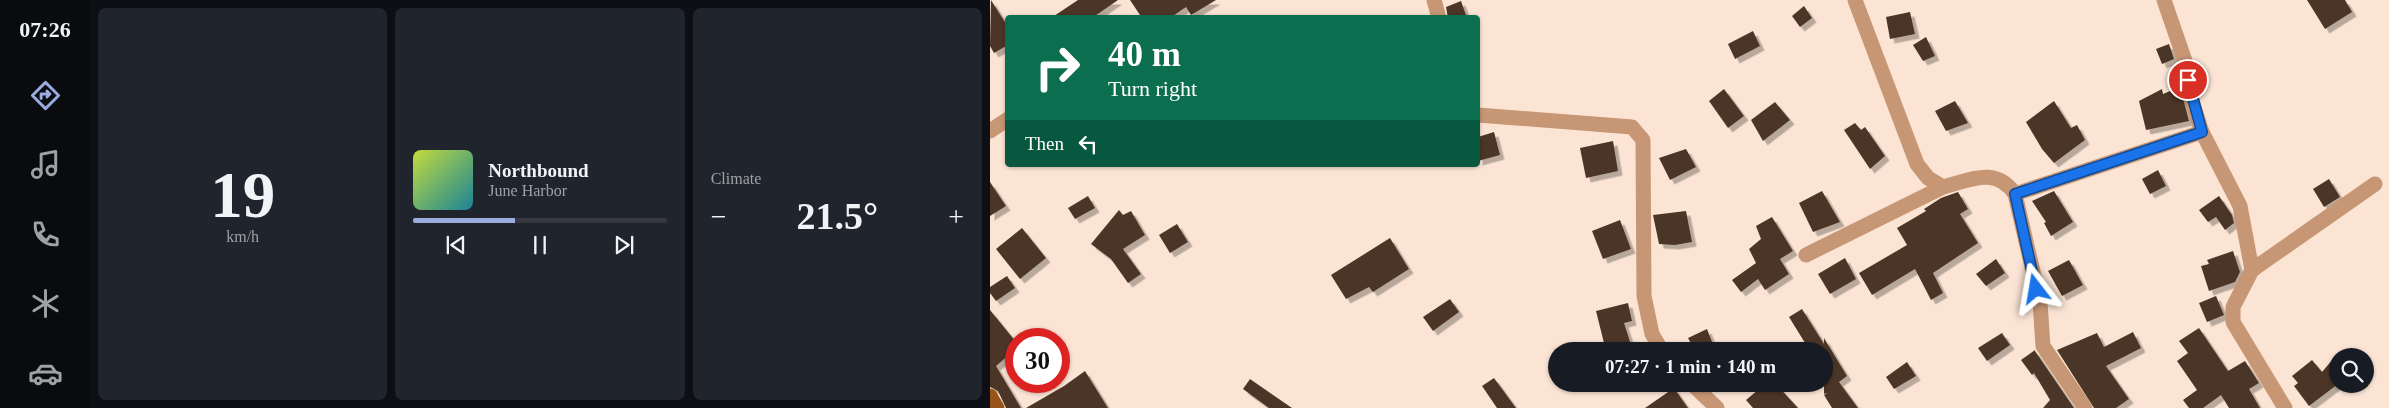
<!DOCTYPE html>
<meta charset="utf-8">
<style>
:root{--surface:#171b24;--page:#20242c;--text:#f1f3f6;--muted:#9ea1a6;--line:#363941;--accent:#9aabdf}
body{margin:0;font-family:Georgia,serif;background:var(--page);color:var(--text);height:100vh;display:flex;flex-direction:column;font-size:19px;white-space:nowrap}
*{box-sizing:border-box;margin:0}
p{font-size:16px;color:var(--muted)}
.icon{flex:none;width:28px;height:28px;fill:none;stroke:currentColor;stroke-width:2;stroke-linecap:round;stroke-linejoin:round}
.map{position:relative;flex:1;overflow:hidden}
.side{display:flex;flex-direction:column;gap:8px;padding:8px;background:#0d0f14;width:900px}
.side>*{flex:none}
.banner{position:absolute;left:15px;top:15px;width:475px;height:152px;border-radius:5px;box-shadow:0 1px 4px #0004;background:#0b6e4f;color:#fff;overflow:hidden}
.fabs{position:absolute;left:1339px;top:348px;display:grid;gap:10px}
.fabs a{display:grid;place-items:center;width:45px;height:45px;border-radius:50%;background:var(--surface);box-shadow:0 1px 4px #0004;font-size:25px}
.speed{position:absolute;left:15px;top:328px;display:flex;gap:10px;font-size:25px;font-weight:700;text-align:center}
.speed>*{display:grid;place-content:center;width:65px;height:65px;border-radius:50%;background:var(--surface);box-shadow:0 1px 4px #0004;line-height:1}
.speed .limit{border:8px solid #d22;background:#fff;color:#111}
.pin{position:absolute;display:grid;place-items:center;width:42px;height:42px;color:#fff;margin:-21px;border:2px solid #fff;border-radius:50%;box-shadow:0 1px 5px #0007}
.me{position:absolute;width:55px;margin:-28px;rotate:346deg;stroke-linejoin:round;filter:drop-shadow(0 0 4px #0008)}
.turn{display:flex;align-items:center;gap:18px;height:105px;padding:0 20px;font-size:22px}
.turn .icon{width:65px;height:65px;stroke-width:2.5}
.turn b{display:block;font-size:35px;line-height:42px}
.then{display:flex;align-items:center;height:48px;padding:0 20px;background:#0003;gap:10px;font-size:19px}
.big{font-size:38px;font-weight:700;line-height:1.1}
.side .card{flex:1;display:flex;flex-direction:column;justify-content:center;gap:8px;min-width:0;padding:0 18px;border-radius:8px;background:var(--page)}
.side .dial{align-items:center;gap:0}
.dial b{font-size:65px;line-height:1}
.song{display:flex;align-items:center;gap:15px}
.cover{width:60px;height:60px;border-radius:8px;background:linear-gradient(135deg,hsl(70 70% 55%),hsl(190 70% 35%))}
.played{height:5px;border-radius:2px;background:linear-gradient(90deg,var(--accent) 40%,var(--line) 40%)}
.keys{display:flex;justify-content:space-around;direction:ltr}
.heat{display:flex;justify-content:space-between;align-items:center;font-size:28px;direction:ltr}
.side .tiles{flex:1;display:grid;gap:8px;grid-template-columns:repeat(3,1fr)}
.trip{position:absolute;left:558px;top:342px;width:285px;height:50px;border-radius:25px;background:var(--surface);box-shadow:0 1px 4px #0004;font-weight:700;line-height:50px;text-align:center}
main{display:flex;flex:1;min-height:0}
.dock{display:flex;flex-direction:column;width:90px;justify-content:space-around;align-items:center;background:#090b0e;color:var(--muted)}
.dock .icon{width:35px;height:35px}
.dock .selected{color:var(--accent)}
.dock b{font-size:22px;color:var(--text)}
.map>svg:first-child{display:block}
</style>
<main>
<nav class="dock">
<b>07:26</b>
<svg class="icon selected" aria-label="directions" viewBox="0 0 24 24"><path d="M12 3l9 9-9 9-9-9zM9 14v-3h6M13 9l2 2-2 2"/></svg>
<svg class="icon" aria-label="music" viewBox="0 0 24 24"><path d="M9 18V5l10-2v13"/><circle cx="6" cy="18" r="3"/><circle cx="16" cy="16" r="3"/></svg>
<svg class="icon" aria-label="phone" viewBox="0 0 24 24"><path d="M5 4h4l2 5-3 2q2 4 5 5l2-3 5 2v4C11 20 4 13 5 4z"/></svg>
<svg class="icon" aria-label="climate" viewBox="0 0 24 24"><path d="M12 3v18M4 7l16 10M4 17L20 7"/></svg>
<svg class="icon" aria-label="car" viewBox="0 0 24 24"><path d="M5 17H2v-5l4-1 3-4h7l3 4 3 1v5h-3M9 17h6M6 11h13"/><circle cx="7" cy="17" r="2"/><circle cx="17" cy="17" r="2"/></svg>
</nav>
<section class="side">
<div class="tiles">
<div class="card dial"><b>19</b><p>km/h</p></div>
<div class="card">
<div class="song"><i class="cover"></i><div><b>Northbound</b><p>June Harbor</p></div></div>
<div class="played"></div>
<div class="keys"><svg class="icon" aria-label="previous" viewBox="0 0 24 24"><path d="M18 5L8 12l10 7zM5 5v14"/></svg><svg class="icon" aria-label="pause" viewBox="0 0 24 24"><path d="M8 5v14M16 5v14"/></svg><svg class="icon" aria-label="next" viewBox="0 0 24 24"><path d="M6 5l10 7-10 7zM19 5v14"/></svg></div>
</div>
<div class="card"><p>Climate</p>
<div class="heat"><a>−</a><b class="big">21.5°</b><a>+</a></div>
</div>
</div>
</section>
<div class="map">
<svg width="1399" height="408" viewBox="0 0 1399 408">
<defs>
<filter id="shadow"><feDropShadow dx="4.5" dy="4.5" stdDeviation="0" flood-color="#0004"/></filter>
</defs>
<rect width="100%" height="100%" fill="#fbe4d4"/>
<g fill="#4c3626" filter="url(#shadow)">
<polygon points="1,0 18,27 18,45 4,53 0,46"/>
<polygon points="88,0 128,0 102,18 61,18"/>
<polygon points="140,0 226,0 201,15 196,7 180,18 152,18"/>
<polygon points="1317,0 1355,0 1362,12 1335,29"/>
<polygon points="471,1 477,18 458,18 456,7"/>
<polygon points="814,6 822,18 810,27 802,16"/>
<polygon points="920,12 925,34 900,39 896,17"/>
<polygon points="763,31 770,46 745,59 738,44"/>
<polygon points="936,37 945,56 933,61 923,45"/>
<polygon points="1179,44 1184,59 1172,64 1166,49"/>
<polygon points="1190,87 1199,121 1156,130 1149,101 1172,89 1173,94"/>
<polygon points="734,89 754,116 738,128 719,101"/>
<polygon points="965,101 978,123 956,131 945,111"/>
<polygon points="1064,101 1081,128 1087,125 1095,140 1064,163 1052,149 1036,122"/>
<polygon points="785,102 800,120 773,141 761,120"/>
<polygon points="865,123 871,130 875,127 895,156 880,169 854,130"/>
<polygon points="504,132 510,155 488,161 488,137"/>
<polygon points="623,141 628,171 596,178 590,148"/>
<polygon points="696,149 706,167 680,180 669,158"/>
<polygon points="1168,170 1176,186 1160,194 1152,179"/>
<polygon points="1339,179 1350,197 1334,207 1323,189"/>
<polygon points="0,182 16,206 0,216"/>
<polygon points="832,191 850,222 823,232 809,203"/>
<polygon points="1064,191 1083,222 1061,236 1054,223 1056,222 1042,201"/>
<polygon points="968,192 978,209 970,214 988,243 943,273 953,293 941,300 925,269 882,295 869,273 917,245 907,228 936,211 934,209 951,198"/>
<polygon points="98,196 105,208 85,219 78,208"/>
<polygon points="1229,196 1242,215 1244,223 1235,230 1226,217 1218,222 1209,210"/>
<polygon points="129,210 133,215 141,211 155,235 133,249 151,274 138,283 121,259 101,244"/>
<polygon points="696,211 702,242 685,245 669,244 663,215"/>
<polygon points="782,217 803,251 790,259 799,274 775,290 768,279 751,292 742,280 766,263 759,249 771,239 766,226"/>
<polygon points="630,220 641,249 613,259 602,231"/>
<polygon points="187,224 198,242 180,253 169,235"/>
<polygon points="32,228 56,258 30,279 6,249"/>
<polygon points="400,238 419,269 383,292 379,287 356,299 341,275"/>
<polygon points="1243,251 1250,272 1245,282 1219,291 1211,266 1219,264 1217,260"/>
<polygon points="855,258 866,279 840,294 828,274"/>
<polygon points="1006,259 1015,273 996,286 986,274"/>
<polygon points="1079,260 1093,285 1072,296 1058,271"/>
<polygon points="17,276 25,288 6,301 0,293 0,287"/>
<polygon points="1226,296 1234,315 1217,322 1209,303"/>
<polygon points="460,299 469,312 443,331 433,317"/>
<polygon points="638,303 642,321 634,323 643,351 616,351 606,311"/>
<polygon points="812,309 834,344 834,338 857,376 849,382 868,408 842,408 834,395 837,393 834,394 834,351 820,351 799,317"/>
<polygon points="0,310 26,342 26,349 6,366 31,408 16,408 8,391 0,387"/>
<polygon points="1209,328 1238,371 1255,361 1269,383 1259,389 1270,408 1239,408 1231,395 1213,408 1199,408 1193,400 1207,390 1187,361 1198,353 1189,341"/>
<polygon points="717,329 724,347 715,351 705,351 698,338"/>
<polygon points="1143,332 1151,348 1116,366 1139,399 1126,408 1104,408 1067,350 1107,333 1114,347"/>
<polygon points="1012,333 1020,345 997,361 988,348"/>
<polygon points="1045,350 1045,351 1084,408 1053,408 1060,400 1044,373 1042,375 1031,360"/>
<polygon points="1348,353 1348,384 1319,406 1304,386 1308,383 1302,376 1322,360 1332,372"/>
<polygon points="917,362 926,376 904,389 896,377"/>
<polygon points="95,371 118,408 36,408 74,386"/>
<polygon points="504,378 526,408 507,408 492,386"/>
<polygon points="260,379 302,408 279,408 253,389"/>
<polygon points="775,384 786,384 808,408 763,408 756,400"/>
<polygon points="684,388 698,408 655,408"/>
</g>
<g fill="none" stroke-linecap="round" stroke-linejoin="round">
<g stroke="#c79674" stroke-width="15">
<polyline points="444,0 449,18"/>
<path d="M865,0L927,164L938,178L953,187C980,180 1006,166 1025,194L1050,302L1053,346L1095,408"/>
<polyline points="1174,0 1195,61 1201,98 1212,132 1250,206 1262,270 1243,307 1243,322 1295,408"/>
<polyline points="488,115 642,127 653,140 654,296 662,334 672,351"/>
<polyline points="0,131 18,119"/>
<polyline points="1025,194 1212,132"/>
<polyline points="816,255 953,187"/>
<polyline points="1262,270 1385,184"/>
<polyline points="702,384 727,408"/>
</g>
<polyline stroke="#975318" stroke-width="15" points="0,396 7,408"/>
</g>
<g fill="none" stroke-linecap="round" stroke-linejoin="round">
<g stroke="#114b97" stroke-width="12">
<polyline id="route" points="1046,289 1025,194 1212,132 1198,80"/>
</g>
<use href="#route" stroke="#1a73e8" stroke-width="9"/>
</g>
</svg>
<div class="fabs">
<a><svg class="icon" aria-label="search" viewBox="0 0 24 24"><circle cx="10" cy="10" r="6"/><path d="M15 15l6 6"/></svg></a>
</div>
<div class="speed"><div class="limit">30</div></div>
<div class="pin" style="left:1198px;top:80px;background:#d93025"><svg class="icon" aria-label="arrive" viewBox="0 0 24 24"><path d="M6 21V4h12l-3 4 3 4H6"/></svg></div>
<svg class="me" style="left:1046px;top:289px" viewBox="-20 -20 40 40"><path d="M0-17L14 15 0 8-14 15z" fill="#1a73e8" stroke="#fff" stroke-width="4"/></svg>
<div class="trip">07:27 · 1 min · 140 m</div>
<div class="banner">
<div class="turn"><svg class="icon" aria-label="right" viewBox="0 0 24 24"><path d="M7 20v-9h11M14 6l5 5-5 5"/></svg><div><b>40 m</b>Turn right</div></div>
<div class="then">Then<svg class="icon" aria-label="left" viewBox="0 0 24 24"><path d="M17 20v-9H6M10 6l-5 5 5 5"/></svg></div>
</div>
</div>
</main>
